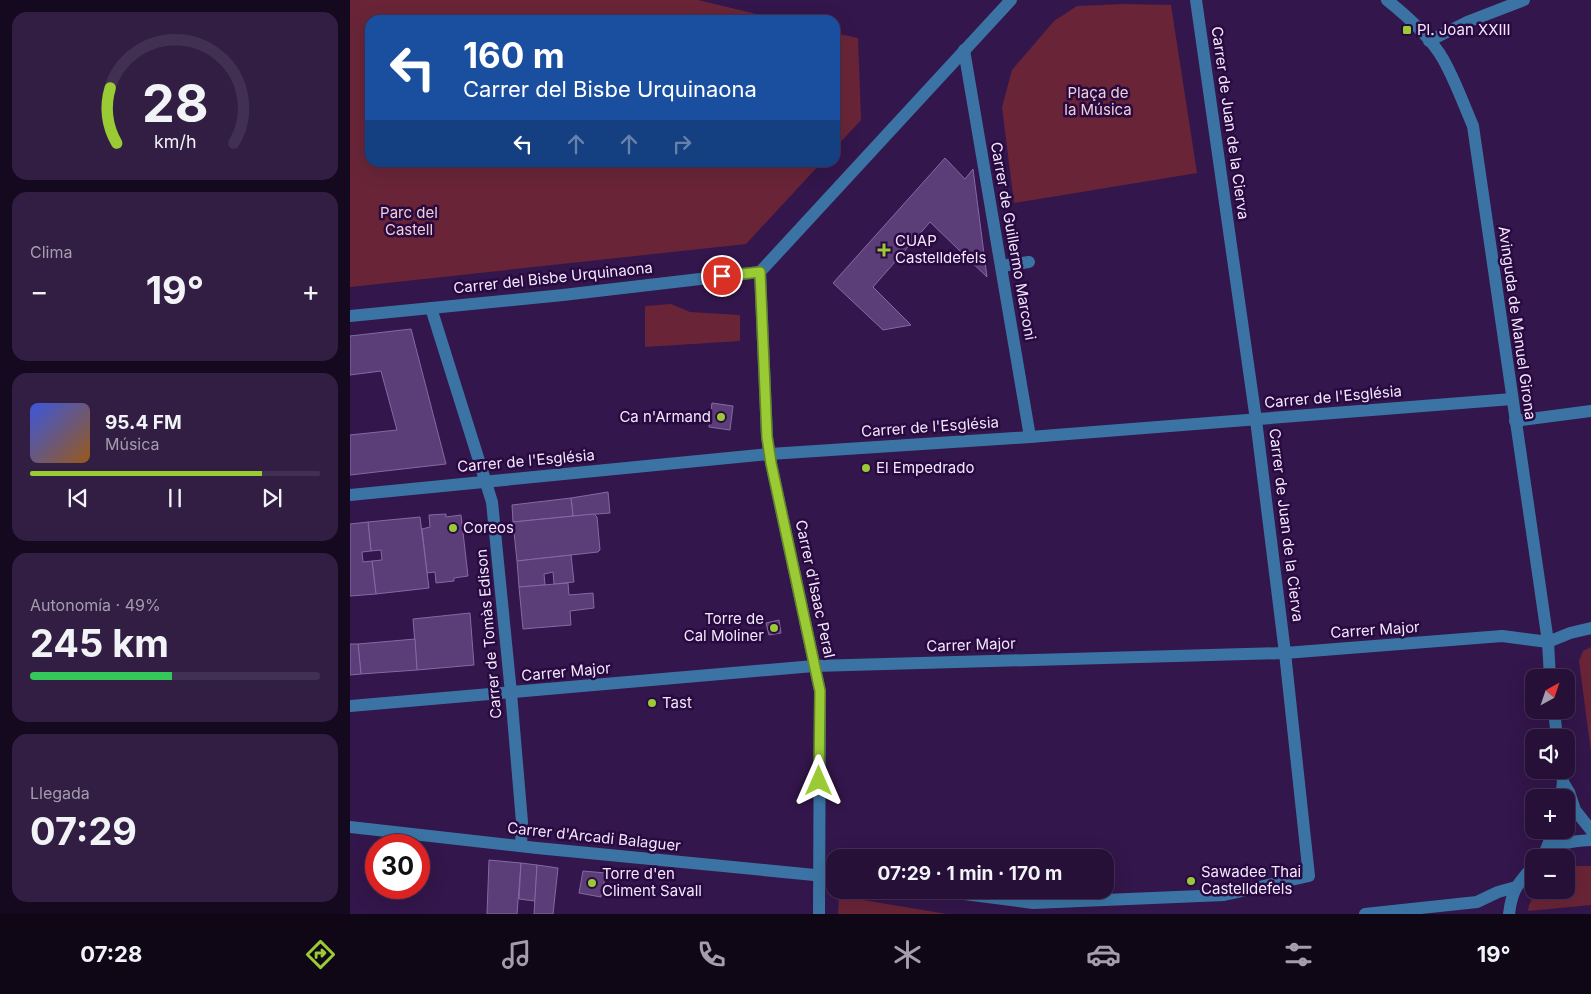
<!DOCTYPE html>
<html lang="es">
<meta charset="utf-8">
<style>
:root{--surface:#261038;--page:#321e43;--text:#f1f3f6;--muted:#a49dae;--line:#423053;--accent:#9acb35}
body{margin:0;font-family:Inter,sans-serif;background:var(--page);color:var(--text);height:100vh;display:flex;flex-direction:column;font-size:19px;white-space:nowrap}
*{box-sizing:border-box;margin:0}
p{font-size:16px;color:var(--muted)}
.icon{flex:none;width:28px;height:28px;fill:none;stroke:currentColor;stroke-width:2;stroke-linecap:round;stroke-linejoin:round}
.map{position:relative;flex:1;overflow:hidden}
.drawer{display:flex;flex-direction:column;gap:12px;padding:12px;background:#15091f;width:350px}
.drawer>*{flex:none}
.banner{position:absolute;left:15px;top:15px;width:475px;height:152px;border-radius:15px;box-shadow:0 5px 20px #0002,0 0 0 1px var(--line);background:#1a4fa0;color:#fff;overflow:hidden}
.needle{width:32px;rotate:40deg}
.tools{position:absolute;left:1175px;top:669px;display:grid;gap:10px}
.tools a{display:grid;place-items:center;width:50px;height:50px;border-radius:10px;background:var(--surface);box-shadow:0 5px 20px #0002,0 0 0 1px var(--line);font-size:25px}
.speed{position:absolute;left:15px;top:834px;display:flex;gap:10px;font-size:25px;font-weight:700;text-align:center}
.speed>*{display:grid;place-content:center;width:65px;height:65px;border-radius:50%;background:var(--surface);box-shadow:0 5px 20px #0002,0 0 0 1px var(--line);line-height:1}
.speed .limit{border:8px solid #d22;background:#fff;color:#111}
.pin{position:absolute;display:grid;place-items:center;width:42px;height:42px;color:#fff;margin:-21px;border:2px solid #fff;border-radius:50%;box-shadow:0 1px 5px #0007}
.me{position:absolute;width:55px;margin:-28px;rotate:0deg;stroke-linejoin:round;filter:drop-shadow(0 0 4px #0008)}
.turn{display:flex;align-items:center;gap:18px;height:105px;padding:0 15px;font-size:22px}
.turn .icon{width:65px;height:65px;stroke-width:2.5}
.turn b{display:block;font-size:35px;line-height:42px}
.lanes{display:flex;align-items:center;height:48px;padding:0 15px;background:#0003;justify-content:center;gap:25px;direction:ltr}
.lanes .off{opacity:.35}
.big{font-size:38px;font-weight:700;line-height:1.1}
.drawer .tile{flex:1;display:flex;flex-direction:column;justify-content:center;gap:8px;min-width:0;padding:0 18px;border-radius:15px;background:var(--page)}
.drawer .dial{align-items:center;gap:0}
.dial svg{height:130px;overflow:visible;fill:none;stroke:var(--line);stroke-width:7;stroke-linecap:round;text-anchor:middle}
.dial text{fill:var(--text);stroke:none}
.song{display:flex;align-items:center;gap:15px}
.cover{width:60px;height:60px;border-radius:8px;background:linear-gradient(135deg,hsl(230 70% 55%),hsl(30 70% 35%))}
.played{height:5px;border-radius:2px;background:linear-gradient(90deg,var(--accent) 80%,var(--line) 80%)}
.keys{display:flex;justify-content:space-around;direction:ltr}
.heat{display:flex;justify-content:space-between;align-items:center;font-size:28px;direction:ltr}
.charge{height:8px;border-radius:4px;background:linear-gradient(90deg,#34c759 49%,var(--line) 0)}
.trip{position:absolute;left:476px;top:849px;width:288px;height:50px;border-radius:15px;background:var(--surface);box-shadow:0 5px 20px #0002,0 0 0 1px var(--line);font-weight:700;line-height:50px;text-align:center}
.menu{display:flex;height:80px;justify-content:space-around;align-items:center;background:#0f0616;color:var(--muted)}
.menu .icon{width:35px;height:35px}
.menu .current{color:var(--accent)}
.menu b{font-size:22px;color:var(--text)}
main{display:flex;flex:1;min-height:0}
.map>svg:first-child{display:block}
</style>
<main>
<section class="drawer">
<div class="tile dial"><svg viewBox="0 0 100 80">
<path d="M14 69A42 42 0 1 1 86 69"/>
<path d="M14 69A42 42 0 0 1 10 35" stroke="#9acb35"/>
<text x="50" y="56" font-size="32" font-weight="700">28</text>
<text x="50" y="72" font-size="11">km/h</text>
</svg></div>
<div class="tile"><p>Clima</p>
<div class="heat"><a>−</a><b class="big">19°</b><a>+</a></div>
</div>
<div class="tile">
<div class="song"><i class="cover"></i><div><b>95.4 FM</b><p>Música</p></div></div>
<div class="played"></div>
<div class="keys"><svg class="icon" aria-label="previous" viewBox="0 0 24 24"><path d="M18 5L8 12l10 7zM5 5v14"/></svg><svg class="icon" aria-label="pause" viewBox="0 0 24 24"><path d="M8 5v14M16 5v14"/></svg><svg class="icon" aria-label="next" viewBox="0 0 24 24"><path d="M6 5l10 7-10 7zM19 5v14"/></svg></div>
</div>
<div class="tile"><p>Autonomía · 49%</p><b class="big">245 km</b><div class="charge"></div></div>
<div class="tile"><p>Llegada</p><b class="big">07:29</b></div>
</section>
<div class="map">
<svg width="1241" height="914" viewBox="0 0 1241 914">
<rect width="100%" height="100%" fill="#33164b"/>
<g fill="#692537">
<polygon points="0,0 348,0 432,20 20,20 20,162 471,163 396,244 0,287"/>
<polygon points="774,4 821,5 847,173 664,203 652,107 662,70 704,21 727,6"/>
<polygon points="485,33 508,38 511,120 485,148"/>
<polygon points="321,304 340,312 390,315 390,341 295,347 295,306"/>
<polygon points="1241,647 1241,752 1229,661 1233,651"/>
<polygon points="1224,866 1241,866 1241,905 1178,911 1179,905 1187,890 1216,890 1216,869"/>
<polygon points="489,896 597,914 488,914"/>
</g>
<g fill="#5b3e77" stroke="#8668a5">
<polygon points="595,158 615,179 623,169 637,277 580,222 523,287 561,325 533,330 483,283"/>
<polygon points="61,329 96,464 0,475 0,435 47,430 31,371 0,375 0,336"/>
<polygon points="362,403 383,406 380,430 359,427"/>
<polygon points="258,492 260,513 223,516 221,498"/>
<polygon points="221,498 223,516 163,522 162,505"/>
<polygon points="96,514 96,517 111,515 118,576 104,578 104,581 86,583 85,572 77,573 72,529 80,527 79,515"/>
<polygon points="244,514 247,517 250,550 248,552 167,561 163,522"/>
<polygon points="70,517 79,588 26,594 22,561 32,560 31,550 21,551 18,522"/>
<polygon points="18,522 21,551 12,552 13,562 22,561 26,594 0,596 0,524"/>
<polygon points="221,555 224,582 204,584 203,572 194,574 195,585 169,587 167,561"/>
<polygon points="218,583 219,595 243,593 244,608 220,611 221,625 173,629 169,587"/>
<polygon points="120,613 124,665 67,670 63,619"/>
<polygon points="429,620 431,633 419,635 416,623"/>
<polygon points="65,639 67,670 11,674 8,644"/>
<polygon points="0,644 8,644 11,674 0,675"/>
<polygon points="139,860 171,863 167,914 137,914"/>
<polygon points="171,863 187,865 185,901 169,899"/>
<polygon points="187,865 208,868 203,914 184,914"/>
<polygon points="233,871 256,873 251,897 229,893"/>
</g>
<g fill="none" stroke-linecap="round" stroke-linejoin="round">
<g stroke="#3b74a4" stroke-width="12">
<path d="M1037,0C1057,16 1080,36 1093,59C1105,80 1113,103 1123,126L1198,642L1200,678"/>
<polyline points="1079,41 1117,22 1174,0"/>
<polyline points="614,50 680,437"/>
<polyline points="651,266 679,262"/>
<polyline points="410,272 417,437 421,463 470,691 469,914"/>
<polyline points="410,272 661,0"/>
<polyline points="81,308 142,502 161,693 172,822 171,846"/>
<polyline points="0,316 213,295 410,272"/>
<polyline points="1165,421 1241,411"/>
<polyline points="0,495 420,454 680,437 1162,399"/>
<polyline points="0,706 464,666 935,653 1152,636 1198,642 1220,633 1241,628"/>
<polyline points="1204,710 1207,738"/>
<polyline points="1213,782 1219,792 1225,810 1241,830"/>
<polyline points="1211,798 1213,782 1211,770"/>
<polyline points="0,827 187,848 485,877"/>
<polyline points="1195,852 1204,830"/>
<path d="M1191,858C1203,843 1223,841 1241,840"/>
<polyline points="583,890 683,903 874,895 959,876 935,653 906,420 846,0"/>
<polyline points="1015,914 1127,902 1148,892 1166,887"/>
<path d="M1159,914C1162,889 1168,884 1184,865"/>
</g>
</g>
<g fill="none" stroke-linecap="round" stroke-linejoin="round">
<g stroke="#648422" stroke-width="12">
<polyline id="route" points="372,276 410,272 417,437 421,463 470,691 469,781"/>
</g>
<use href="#route" stroke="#9acb35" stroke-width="9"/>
</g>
<g fill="#9acb35" stroke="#290a40" stroke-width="2">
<rect x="1052" y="25" width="10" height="10" rx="2.5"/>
<path d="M531.5 242.5h5v5h5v5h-5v5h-5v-5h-5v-5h5z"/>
<circle cx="371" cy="417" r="5"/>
<circle cx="516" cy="468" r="5"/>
<circle cx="103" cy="528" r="5"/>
<circle cx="424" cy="628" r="5"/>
<circle cx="302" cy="703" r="5"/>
<circle cx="841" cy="881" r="5"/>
<circle cx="242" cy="883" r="5"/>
</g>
<g text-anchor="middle" stroke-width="5" stroke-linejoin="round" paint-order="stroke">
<g font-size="15" fill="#f2e8fd" stroke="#290a40" text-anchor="start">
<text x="1067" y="35">Pl. Joan XXIII</text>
<text x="545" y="246">CUAP<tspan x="545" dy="17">Castelldefels</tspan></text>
<text x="361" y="422" text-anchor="end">Ca n'Armand</text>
<text x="526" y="473">El Empedrado</text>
<text x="113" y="533">Coreos</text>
<text x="414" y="624" text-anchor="end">Torre de<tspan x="414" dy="17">Cal Moliner</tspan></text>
<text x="312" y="708">Tast</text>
<text x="851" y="877">Sawadee Thai<tspan x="851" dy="17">Castelldefels</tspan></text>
<text x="252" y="879">Torre d'en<tspan x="252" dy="17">Climent Savall</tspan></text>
</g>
<g font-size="15" fill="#efced4" stroke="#290a40">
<text x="748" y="98">Plaça de<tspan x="748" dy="17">la Música</tspan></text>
<text x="59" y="218">Parc del<tspan x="59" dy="17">Castell</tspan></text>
</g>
<g font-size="15" fill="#f2e8fd" stroke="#290a40">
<text transform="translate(880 123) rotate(82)" y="5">Carrer de Juan de la Cierva</text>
<text transform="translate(663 241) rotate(80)" y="5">Carrer de Guillermo Marconi</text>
<text transform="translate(203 278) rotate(-6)" y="5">Carrer del Bisbe Urquinaona</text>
<text transform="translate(1167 323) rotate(82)" y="5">Avinguda de Manuel Girona</text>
<text transform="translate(983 397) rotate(-5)" y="5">Carrer de l'Església</text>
<text transform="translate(580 427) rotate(-4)" y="5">Carrer de l'Església</text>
<text transform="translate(176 461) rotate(-5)" y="5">Carrer de l'Església</text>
<text transform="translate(936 525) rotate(83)" y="5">Carrer de Juan de la Cierva</text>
<text transform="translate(465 589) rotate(78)" y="5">Carrer d'Isaac Peral</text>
<text transform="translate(1025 630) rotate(-4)" y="5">Carrer Major</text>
<text transform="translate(139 634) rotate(-95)" y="5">Carrer de Tomàs Edison</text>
<text transform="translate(621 645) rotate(-2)" y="5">Carrer Major</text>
<text transform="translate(216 672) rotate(-5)" y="5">Carrer Major</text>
<text transform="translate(244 837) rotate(6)" y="5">Carrer d'Arcadi Balaguer</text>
</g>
</g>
</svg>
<div class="tools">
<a><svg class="needle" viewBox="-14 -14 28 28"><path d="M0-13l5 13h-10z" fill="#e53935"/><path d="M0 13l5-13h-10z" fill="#a49dae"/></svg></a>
<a><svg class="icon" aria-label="sound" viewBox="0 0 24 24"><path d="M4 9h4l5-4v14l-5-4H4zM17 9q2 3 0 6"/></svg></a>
<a>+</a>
<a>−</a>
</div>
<div class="speed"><div class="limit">30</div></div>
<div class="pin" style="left:372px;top:276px;background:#d93025"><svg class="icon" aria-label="arrive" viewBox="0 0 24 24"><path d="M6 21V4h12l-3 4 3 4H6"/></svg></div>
<svg class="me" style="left:469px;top:781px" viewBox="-20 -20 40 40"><path d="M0-17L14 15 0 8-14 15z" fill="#9acb35" stroke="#fff" stroke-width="4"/></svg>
<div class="trip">07:29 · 1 min · 170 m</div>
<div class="banner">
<div class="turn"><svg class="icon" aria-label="left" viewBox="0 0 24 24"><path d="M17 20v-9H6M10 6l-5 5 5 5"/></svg><div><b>160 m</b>Carrer del Bisbe Urquinaona</div></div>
<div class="lanes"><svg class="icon" aria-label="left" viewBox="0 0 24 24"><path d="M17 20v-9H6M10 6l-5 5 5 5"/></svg><svg class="icon off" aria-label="ahead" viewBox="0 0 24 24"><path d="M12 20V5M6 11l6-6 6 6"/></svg><svg class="icon off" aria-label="ahead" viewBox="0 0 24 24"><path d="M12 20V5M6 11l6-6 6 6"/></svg><svg class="icon off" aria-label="right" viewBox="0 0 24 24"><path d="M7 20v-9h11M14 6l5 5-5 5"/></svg></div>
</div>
</div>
</main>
<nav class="menu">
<b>07:28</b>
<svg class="icon current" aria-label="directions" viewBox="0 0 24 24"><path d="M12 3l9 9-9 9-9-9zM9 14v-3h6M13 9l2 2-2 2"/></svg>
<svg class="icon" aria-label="music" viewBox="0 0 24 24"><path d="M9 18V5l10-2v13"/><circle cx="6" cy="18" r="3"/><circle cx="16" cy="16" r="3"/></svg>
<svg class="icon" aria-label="phone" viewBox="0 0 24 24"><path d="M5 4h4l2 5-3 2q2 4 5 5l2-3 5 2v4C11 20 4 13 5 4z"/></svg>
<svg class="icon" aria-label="climate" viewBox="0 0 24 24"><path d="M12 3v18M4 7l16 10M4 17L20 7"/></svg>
<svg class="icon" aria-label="car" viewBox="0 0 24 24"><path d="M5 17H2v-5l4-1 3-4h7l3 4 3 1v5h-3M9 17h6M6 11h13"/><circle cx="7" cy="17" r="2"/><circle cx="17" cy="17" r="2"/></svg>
<svg class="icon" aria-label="filters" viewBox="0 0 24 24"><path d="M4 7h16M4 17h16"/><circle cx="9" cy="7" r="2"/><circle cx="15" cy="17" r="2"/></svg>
<b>19°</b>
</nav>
